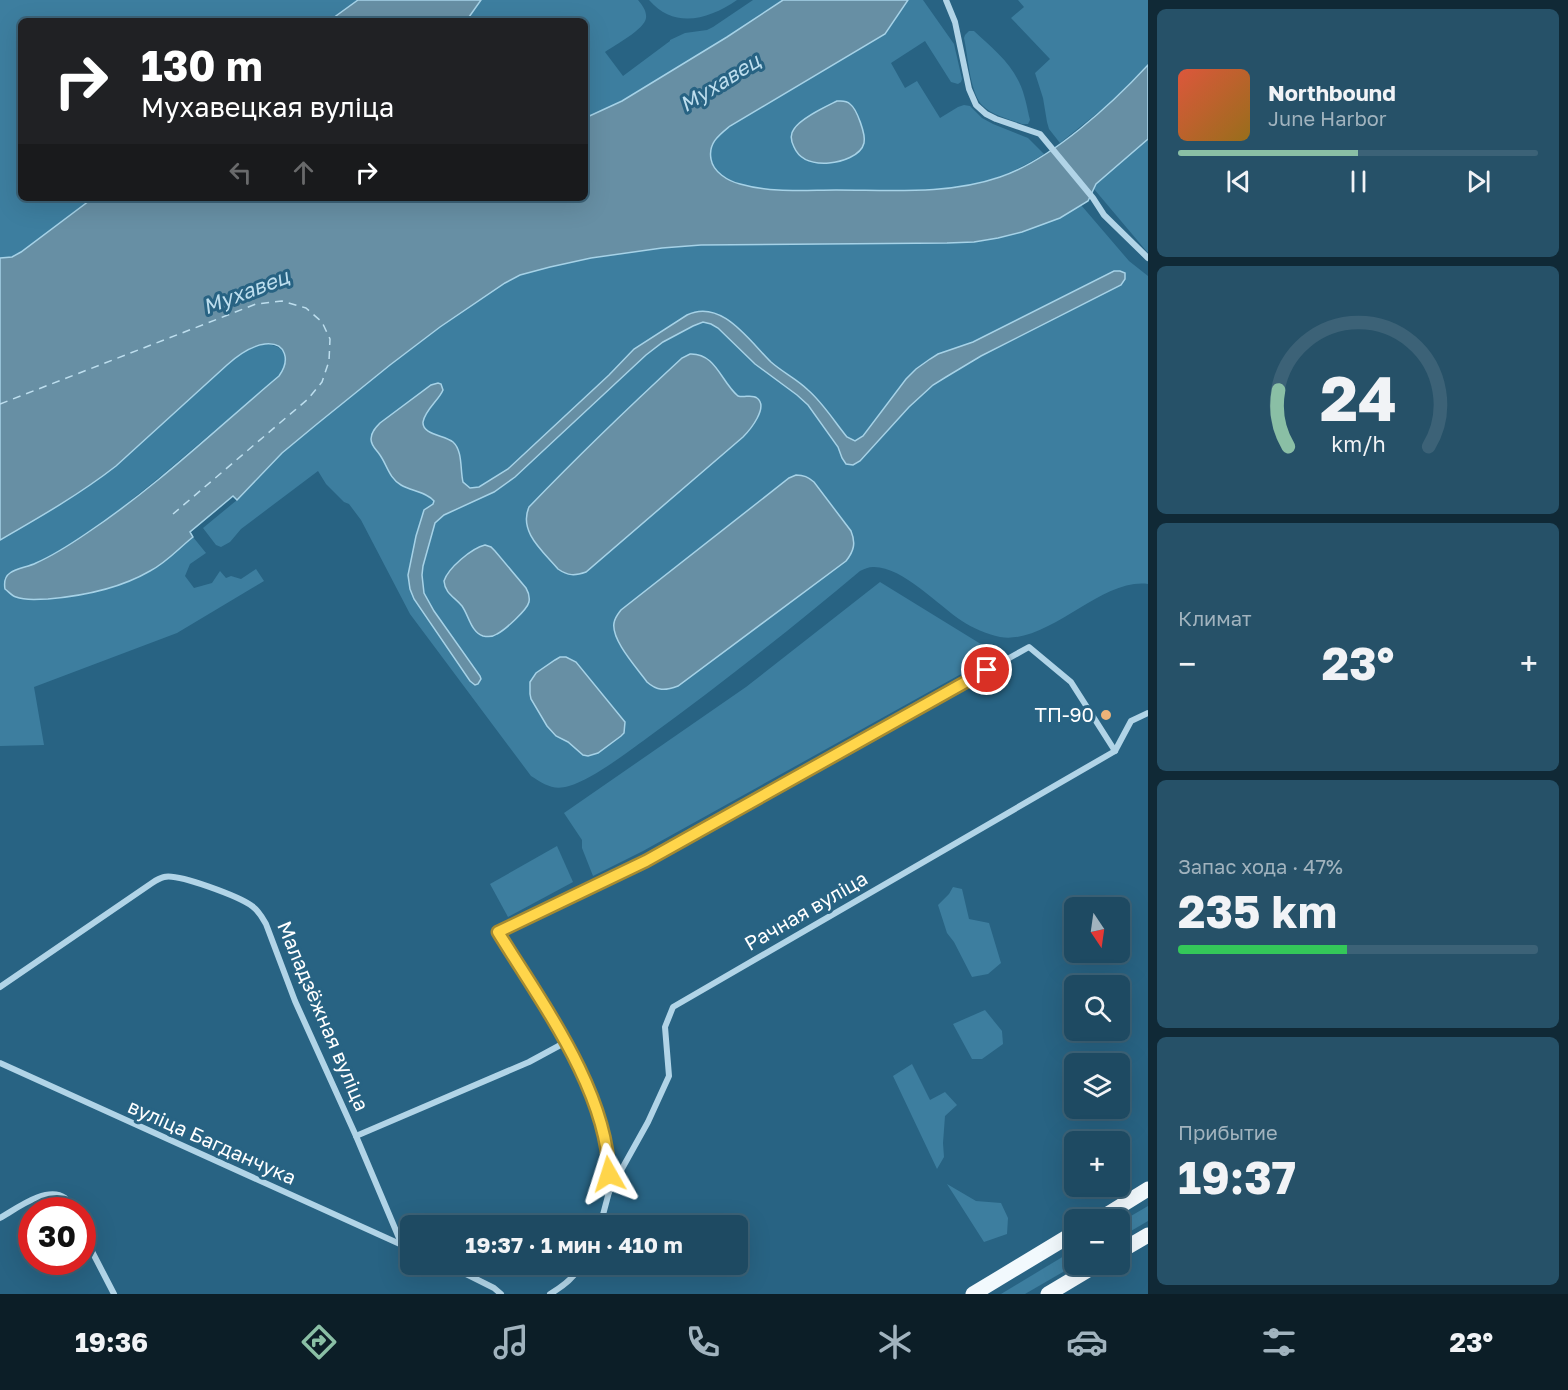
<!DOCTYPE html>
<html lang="ru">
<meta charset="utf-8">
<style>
:root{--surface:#1e4a62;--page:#265168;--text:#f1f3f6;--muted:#a1b3be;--line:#3c6277;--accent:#8abfa5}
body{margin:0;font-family:"Golos Text",sans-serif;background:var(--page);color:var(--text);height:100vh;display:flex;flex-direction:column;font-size:22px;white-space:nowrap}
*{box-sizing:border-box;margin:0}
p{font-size:20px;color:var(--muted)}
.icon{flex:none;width:33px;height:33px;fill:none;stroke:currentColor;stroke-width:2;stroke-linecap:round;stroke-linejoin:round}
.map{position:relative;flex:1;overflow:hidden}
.details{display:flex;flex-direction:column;gap:9px;padding:9px;background:#102936;width:420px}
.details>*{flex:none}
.banner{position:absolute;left:18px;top:18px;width:570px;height:183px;border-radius:9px;box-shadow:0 6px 24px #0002,0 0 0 2px var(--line);background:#202124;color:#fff;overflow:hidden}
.needle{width:39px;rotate:167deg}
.controls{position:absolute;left:1064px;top:897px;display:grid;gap:12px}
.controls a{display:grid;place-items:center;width:66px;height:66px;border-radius:9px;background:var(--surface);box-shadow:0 6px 24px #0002,0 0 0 2px var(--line);font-size:30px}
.speed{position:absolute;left:18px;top:1197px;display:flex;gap:12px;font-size:30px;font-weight:700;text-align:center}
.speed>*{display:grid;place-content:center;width:78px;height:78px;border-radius:50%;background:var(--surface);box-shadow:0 6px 24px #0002,0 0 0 2px var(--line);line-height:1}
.speed .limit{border:9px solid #d22;background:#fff;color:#111}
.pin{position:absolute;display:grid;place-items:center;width:51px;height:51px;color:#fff;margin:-26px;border:3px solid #fff;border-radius:50%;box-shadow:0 2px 6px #0007}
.me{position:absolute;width:66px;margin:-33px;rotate:354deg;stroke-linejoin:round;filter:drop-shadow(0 0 4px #0008)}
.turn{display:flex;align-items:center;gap:21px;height:126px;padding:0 24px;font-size:27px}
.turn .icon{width:78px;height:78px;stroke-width:2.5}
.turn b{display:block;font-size:42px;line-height:51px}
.lanes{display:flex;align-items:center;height:57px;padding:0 24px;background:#0003;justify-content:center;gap:30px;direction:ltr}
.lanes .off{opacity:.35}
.big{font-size:45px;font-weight:700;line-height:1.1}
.details .tile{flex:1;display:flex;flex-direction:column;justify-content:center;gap:9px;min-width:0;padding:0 21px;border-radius:9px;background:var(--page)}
.details .dial{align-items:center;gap:0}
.dial svg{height:156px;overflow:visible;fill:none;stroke:var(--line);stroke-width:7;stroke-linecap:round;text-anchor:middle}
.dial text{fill:var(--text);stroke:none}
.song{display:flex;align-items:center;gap:18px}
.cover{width:72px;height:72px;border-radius:9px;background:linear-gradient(135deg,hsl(10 70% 55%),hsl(40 70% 35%))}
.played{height:6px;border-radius:3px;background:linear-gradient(90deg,var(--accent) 50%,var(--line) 50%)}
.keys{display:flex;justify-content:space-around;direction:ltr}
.heat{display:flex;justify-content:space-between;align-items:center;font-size:33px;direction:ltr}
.charge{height:9px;border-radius:4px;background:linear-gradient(90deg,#34c759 47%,var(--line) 0)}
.trip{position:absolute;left:400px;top:1215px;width:348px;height:60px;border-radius:9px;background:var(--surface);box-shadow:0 6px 24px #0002,0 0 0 2px var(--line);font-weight:700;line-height:60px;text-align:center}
.tab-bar{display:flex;height:96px;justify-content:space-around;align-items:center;background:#0c1e27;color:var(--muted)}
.tab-bar .icon{width:42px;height:42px}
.tab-bar .active{color:var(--accent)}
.tab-bar b{font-size:27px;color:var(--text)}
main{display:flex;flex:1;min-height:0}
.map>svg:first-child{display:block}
</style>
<main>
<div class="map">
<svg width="1148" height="1294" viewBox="0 0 1148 1294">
<rect width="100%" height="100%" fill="#286383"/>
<g fill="#3d7e9f">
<path d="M0,0H358L329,21H21V198H93L21,252C14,256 8,260 0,258Z"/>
<path d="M481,0H638C642,5 647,11 646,18C645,29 615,45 605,52L623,76L670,41V40L685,33L707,30L713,27L753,0H783L727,37L622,101L585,118V21H473L469,17Z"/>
<path d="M649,0H737C708,20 674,29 649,0Z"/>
<path d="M908,0H923L954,44L962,79L961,82L958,84L951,82L925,41L891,63L905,88L917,81L940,118L958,107L964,105L970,106L982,118L993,124L1028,138L1044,154C1021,168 999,179 973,184C930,193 884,190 840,190C808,190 772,193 740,184C728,181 713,172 711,159C708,143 719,135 730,126L885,34Z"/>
<polygon points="1018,0 1148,0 1148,65 1110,103 1060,143 1049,129 1047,122 1043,98 1035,73 1050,59 1011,18 1024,7"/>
<path d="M969,31H974C990,46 1010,62 1019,82C1025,94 1027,108 1030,120L1028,124H1022C1010,119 993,116 983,106C970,94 968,56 964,38L965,35Z"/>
<polygon points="1148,139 1148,253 1094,189 1096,184"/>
<path d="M1081,205L1129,261L1148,276V584C1100,578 1049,645 1000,637C987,634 972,628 962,621C939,606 902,566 873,567C869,567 864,569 860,571C791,629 720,685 647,738C628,752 591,780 569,786C553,791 544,784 531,776L410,614L361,520L349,504L344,502L326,484L318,471L241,529L230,542L221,547L216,545L203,528L237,500L282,453L317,424L390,365L440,327L505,283L520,275L550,267L591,258L662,248L701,245L974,242C1014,236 1046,226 1081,205Z"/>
<path d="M266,344C287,346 291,360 279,376L161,476L120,509L62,550L33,565L10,573L16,597C51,605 124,590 154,569C168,560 180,548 193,537L206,553L190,564L185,576L194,588L212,583L220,571L226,578L231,576L241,579L256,569L264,581L177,633L34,687L44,745L0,746V540L66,501L116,466L233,359L249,349Z"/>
<polygon points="880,582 997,654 643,851 593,876 582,848 582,840 564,813 746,687"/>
<polygon points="557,846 573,882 508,917 490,884"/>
<polygon points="953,887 962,889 969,919 989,923 1001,963 988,974 972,977 954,942 947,933 938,905 949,894"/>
<polygon points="985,1010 1002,1031 1003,1044 982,1059 972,1059 953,1024"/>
<polygon points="912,1064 930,1100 945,1092 957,1105 945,1116 943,1143 944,1157 937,1169 893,1076"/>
<polygon points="947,1184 976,1201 1001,1203 1008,1218 1007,1234 984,1242"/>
<polygon points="1148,1206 1148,1221 1119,1238 1119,1223"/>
<polygon points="1074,1250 1075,1265 1025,1294 1001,1294"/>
</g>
<g fill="#678fa4" stroke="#a6d2e7" stroke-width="1.5">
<polygon points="358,0 481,0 469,17 473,21 329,21"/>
<path d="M783,0H908L885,34L730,126C719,135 708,143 711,159C713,172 728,181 740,184C771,193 805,190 836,190C890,190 948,195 1000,177C1051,160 1112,104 1148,65V139L1096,184L1088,201L1060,218L1022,232L998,238L974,242L947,243L701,245L662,248L591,258L550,267L520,275L505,283L440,327L390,365L317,424L282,453L237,500L233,496L190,532L193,537C179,548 166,563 150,571C119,589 83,596 48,599C38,599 26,601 16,597C12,596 9,592 5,589C4,583 4,577 10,573C17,568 28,567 36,563C54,555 71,544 87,533C156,487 216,429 279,376C290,361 287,342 265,344C250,346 238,355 227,365L116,466C80,494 40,517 0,540V258L12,257L21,252L93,198H585V118L622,101L727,37Z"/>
<path d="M837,101C842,101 846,100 850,104C857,109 866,135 864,143C861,156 841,162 829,163C815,164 800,161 794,147C791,141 790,134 794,129C801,118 825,107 837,101Z"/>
<path d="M1114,271H1120L1125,273V279L1121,285L981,356L946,377L933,385L909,407L860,461L853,465L846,464L842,458L838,447L808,405L797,395L755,364L718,328L711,324L703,322L693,326L663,342L646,355L515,477L494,492L444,515L435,523L423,566L422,575L424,593L434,611L480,676L481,679L478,684L475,685L470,681L414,599L410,589L408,575L416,536L424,510L433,504L434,501C427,492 411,491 401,485C389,478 387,465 380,455C376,449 371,446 371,439C371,432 376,427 380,423L431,385L438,383L441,384L443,390C439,400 425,410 423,422C422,435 445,435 453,442C463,451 460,470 463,482L470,488L479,487L508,469L609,375L634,349L687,315C722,298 750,342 771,362C782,372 797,379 808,390C823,403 834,421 847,437L855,441L863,436L906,379L916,369L930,359L938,354L973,342Z"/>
<path d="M690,354C716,353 721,382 738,396C744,398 752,394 757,398C769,407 750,430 743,437L586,572C575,576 568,576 558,569C544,552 518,532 529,507C578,456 630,406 682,358Z"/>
<path d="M796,475C804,475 808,477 814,482L851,531C856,543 854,551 846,561L678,686C665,691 657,691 647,682C637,668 611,640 614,623C615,617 618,614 621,610L789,478Z"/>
<path d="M485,545L491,547L495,551L526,588C529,593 530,596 529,602C527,610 505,630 497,634C493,637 488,637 483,636C471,632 469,616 462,606C455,597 445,594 444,581C448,568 472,548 485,545Z"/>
<polygon points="560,657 566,657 576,662 625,722 624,733 621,736 598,753 588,756 583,755 568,742 556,736 547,726 531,699 530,694 530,682 536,673 555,660"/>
</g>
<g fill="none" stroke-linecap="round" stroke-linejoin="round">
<polyline stroke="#bddeee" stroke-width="1.5" stroke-dasharray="8 6" stroke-linecap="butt" points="0,404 256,304 282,301 306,308 322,322 330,339 329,361 322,382 308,399 173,514"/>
<g stroke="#b1d4e7" stroke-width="6">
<polyline points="946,0 955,22 969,89 976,105 986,114 996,119 1040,134 1093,198 1104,215 1148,258"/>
<path d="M0,987L152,883C155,881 160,878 164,877C178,873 240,897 252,906C259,911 262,917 266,924L295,1001L356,1136L402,1245"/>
<polyline points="0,1063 411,1249"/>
<polyline points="356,1136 529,1062 566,1042"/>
<path d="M609,1192C609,1180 610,1167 608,1155C594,1072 541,1002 498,932L646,861L1029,647L1071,682L1115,751"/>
<path d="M0,1218C16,1209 47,1185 65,1198C68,1201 70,1207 72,1210"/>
<polyline points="600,1226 609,1192 648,1122 669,1076 665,1027 673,1007 1115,751 1131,721 1148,713"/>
<polyline points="82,1232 114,1294"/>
<polyline points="446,1264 494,1288 501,1294"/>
<path d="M550,1294C562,1287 575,1277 582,1264"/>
</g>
<g stroke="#f2f9fd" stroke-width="15">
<polyline points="1098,1220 1148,1189"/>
<polyline points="1119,1252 1148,1235"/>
<polyline points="973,1294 1074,1233"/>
<polyline points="1048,1294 1098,1264"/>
</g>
</g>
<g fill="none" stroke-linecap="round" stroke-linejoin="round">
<g stroke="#a68a30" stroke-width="15">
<path id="route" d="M609,1174C607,1090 541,1002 498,932L646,861L987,670"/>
</g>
<use href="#route" stroke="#ffd54a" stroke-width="10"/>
</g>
<circle fill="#eeb378" stroke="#286383" stroke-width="2" cx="1106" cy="715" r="6"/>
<g text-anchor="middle" stroke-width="6" stroke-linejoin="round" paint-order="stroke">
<g font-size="20" fill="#fff" stroke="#286383" text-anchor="end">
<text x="1094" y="722">ТП-90</text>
</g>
<g font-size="20" fill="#fff" stroke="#286383">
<text transform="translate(806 911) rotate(-30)" y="7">Рачная вуліца</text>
<text transform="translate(323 1016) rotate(67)" y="7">Маладзёжная вуліца</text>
<text transform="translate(212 1142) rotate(24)" y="7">вуліца Багданчука</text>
</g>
<g font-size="21" font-style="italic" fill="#bddeee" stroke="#286383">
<text transform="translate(720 83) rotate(-32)" y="7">Мухавец</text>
<text transform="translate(246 292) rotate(-21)" y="7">Мухавец</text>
</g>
</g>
</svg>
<div class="controls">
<a><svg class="needle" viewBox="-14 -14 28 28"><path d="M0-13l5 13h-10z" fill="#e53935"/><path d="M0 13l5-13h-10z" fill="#a1b3be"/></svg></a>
<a><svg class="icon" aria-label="search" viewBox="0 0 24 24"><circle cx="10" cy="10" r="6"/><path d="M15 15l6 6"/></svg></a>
<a><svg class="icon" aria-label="layers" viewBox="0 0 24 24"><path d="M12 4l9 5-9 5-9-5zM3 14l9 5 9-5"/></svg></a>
<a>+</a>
<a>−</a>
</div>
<div class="speed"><div class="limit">30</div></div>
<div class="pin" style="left:987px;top:670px;background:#d93025"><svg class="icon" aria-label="arrive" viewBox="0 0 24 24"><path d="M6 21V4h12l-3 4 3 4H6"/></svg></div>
<svg class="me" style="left:609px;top:1174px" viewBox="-20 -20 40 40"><path d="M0-17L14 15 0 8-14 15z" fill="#ffd54a" stroke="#fff" stroke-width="4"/></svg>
<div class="trip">19:37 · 1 мин · 410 m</div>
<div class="banner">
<div class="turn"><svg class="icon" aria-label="right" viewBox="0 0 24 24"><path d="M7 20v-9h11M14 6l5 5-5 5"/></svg><div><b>130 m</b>Мухавецкая вуліца</div></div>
<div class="lanes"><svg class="icon off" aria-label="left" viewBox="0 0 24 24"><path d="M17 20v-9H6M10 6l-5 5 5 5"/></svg><svg class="icon off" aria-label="ahead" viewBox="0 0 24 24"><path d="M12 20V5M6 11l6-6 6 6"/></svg><svg class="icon" aria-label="right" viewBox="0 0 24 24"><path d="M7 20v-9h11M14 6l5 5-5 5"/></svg></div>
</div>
</div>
<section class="details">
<div class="tile">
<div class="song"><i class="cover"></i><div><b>Northbound</b><p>June Harbor</p></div></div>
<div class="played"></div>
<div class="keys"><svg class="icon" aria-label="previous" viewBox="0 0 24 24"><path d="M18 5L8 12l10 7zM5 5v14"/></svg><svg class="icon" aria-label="pause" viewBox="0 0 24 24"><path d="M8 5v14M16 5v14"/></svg><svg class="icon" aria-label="next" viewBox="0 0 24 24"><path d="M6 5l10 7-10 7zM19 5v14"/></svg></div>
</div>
<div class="tile dial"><svg viewBox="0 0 100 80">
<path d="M14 69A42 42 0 1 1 86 69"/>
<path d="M14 69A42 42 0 0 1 9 40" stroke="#8abfa5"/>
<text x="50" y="56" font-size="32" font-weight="700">24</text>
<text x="50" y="72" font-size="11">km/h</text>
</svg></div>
<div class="tile"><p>Климат</p>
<div class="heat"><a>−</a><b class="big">23°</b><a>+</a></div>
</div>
<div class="tile"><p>Запас хода · 47%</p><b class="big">235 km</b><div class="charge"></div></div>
<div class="tile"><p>Прибытие</p><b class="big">19:37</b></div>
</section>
</main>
<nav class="tab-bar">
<b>19:36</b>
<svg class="icon active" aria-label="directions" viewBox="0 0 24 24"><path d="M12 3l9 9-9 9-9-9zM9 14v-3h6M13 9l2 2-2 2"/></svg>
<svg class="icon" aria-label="music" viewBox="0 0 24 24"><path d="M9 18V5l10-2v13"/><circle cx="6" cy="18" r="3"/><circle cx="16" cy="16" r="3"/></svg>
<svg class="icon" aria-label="phone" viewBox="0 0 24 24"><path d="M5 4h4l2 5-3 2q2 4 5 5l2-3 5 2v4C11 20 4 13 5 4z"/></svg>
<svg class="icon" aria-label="climate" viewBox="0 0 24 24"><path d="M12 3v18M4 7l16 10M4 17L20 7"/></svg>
<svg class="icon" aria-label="car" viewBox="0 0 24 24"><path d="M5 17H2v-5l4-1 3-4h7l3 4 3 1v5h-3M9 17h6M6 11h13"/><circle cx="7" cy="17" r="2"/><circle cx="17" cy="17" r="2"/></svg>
<svg class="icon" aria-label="filters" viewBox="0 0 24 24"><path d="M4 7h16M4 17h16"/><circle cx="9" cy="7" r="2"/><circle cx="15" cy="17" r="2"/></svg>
<b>23°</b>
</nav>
